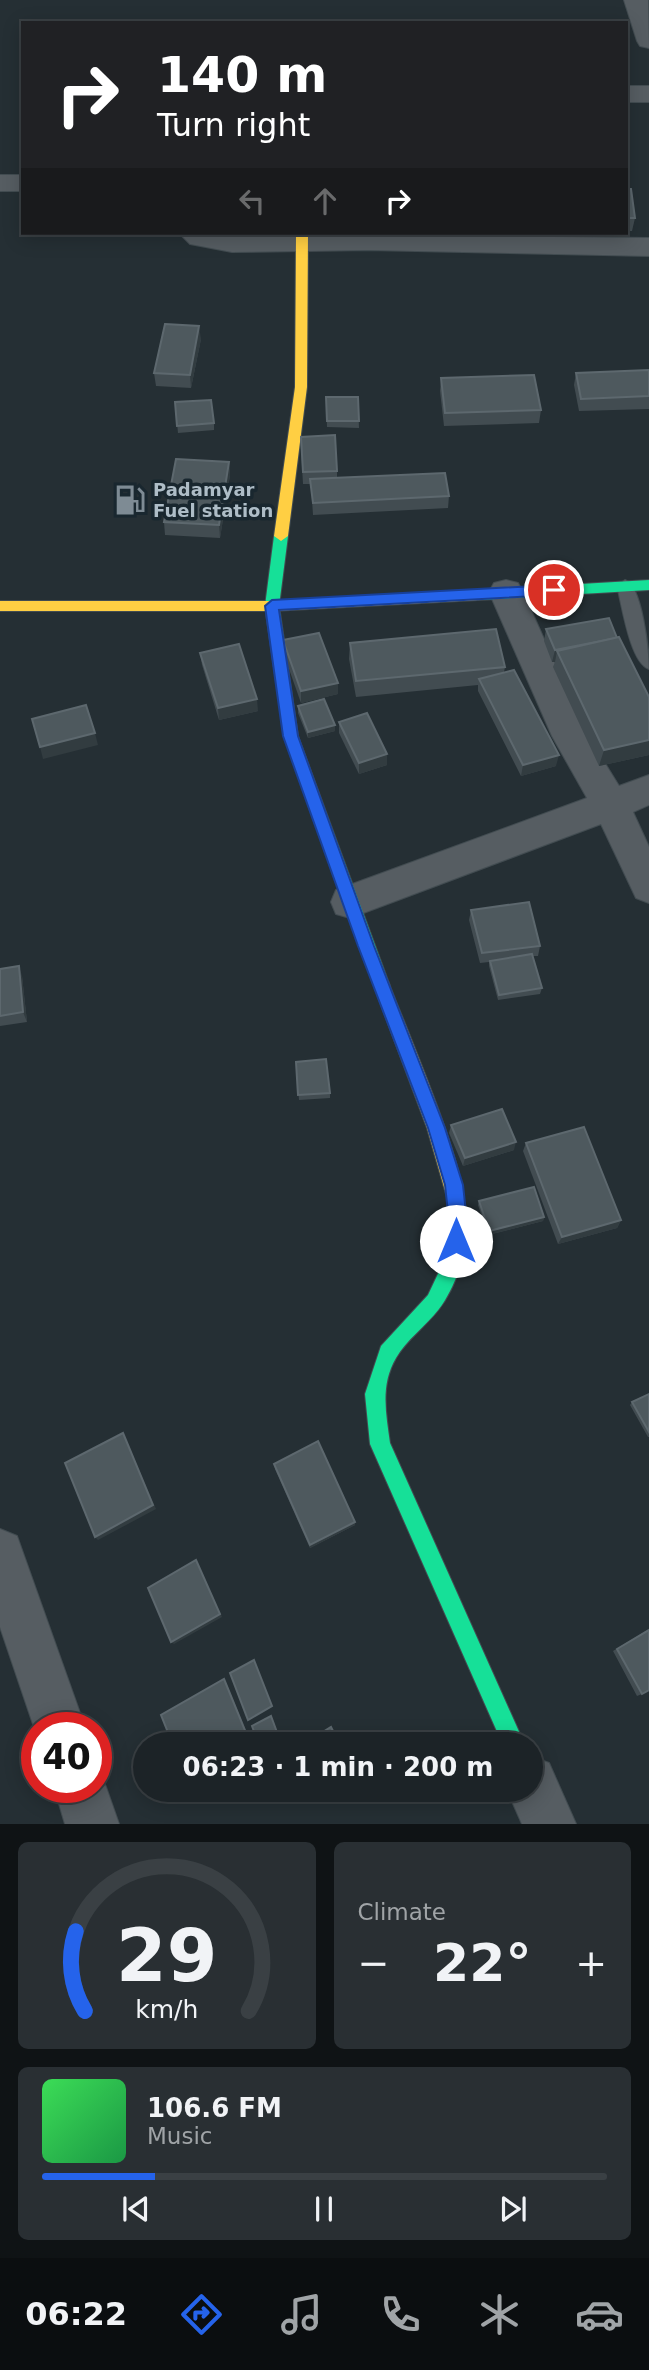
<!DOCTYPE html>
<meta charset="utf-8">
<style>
:root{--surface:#1c2327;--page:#292f33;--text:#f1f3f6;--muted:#a0a4a7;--line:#3a4044;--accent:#2563eb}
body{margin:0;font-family:"DejaVu Sans",sans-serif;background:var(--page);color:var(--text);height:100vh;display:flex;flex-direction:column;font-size:26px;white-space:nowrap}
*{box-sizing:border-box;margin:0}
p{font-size:23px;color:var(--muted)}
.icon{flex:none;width:38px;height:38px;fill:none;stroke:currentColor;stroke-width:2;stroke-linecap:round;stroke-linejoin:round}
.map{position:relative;height:1824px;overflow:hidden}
.panel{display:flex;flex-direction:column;gap:18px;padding:18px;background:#0f1315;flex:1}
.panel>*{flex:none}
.guide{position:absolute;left:21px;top:21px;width:607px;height:214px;border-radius:0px;box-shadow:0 4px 18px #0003,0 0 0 2px var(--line);background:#202124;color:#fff;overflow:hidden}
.speed{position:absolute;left:21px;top:1712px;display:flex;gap:14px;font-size:35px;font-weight:700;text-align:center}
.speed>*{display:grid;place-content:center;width:91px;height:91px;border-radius:50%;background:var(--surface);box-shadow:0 4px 18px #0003,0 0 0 2px var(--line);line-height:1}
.speed .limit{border:10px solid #d22;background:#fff;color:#111}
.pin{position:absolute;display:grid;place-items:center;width:60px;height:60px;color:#fff;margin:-30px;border:4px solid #fff;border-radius:50%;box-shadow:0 2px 7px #0007}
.me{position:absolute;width:77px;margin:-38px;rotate:0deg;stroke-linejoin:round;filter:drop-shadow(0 0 5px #0008)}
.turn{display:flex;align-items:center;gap:24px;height:147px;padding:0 21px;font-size:32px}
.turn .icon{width:91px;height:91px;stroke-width:2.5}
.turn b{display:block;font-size:49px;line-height:60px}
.lanes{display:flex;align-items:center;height:66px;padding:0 21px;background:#0003;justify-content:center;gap:35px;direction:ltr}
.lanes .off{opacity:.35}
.big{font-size:52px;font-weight:600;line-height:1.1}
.panel .tile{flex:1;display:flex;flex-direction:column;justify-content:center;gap:10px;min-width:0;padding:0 24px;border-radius:10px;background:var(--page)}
.panel .dial{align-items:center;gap:0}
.dial svg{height:182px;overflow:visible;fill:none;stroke:var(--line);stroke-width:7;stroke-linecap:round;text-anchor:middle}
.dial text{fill:var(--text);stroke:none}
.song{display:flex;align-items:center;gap:21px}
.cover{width:84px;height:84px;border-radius:10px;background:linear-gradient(135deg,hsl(130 70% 55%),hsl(140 70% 35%))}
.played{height:7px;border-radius:4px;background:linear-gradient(90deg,var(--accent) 20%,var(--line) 20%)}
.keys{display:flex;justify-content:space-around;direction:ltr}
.heat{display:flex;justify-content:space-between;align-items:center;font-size:38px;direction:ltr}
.panel .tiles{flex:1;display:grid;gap:18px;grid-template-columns:1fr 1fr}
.tile:last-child{grid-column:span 2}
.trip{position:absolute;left:133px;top:1732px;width:410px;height:70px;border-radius:35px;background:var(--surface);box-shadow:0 4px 18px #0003,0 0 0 2px var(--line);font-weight:600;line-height:70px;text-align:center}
.tab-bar{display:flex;height:112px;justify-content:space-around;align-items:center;background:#0b0e10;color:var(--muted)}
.tab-bar .icon{width:49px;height:49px}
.tab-bar .on{color:var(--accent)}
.tab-bar b{font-size:32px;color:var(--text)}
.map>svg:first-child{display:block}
</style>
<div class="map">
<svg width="649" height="1824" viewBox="0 0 649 1824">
<rect width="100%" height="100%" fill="#252f34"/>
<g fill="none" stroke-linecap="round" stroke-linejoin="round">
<g stroke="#424c51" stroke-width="2">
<path id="lane" d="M625,580C642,585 649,651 649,669C630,663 622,605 617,586Z"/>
</g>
<g stroke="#424c51" stroke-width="2">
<g id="street">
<polygon points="624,0 648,0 649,48 640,46 637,41"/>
<rect x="626" y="86" width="23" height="16"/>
<rect x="0" y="175" width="23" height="16"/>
<polygon points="179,233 649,238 649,256 369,250 232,252 190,244"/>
<polygon points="506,580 518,583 523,592 585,731 619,786 649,775 649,805 633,812 649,847 649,903 636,898 601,824 350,918 336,914 331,902 336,890 587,798 552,736 489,592 494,583"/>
<polygon points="0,1529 17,1536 85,1727 37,1727 37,1736 0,1627"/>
<polygon points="530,1756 549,1763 576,1824 522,1824 507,1790 530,1790"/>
<polygon points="96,1767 106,1787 119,1824 65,1824 54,1787 96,1787"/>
</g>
</g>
<g stroke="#424c51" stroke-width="2">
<g id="fast">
<polygon points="281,531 288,536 279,606 298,736 390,986 388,991 382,993 376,991 374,986 284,736 265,606 274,536"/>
<polygon points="649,580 649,590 478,600 471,595 478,590"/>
<path d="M456,1193L462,1196C476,1228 459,1283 439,1309C426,1326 406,1340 396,1358C380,1385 386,1414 390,1443L525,1745H503L370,1444L365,1394L381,1346L428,1295L445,1259L449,1222L447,1202L450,1196Z"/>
</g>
</g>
<g stroke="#424c51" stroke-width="2">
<g id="slow">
<polygon points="296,233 308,233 307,387 288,536 281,541 274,536 295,387"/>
<polygon points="478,590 485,595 478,600 272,611 0,611 0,601 272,601"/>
<path d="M382,979L388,981L390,986C403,1021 473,1182 462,1208L456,1211L450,1208L427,1128L374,986L376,981Z"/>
</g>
</g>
<use href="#lane" fill="#565d62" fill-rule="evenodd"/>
<use href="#street" fill="#565d62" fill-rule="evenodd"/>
<use href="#fast" fill="#16e098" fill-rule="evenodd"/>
<use href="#slow" fill="#ffcf43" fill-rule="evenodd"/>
</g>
<g fill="#424c51">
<polygon points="626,189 635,218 632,231 626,231"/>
<polygon points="201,339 191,388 156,386 154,373"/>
<polygon points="649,370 649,409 579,411 574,385 576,373"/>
<polygon points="441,378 541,410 539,423 444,426 440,391"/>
<polygon points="326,397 358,397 359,428 327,427"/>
<polygon points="175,402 214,423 214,430 178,433"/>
<polygon points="301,449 337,471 337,478 449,496 448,508 313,515 311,484 303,484"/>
<polygon points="229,462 230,475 220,538 165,535 164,522"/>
<polygon points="546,629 617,638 649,697 649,755 599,766 553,667 555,662 552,662 544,641"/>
<polygon points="283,640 338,683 338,694 301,703 283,652"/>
<polygon points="350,643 505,667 504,672 556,766 521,776 478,691 478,685 356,697 349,659"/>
<polygon points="200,653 258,711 219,720 202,665"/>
<polygon points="298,706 335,731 308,738 298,713"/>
<polygon points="339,722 387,765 359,774 339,733"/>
<polygon points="471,910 540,946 538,956 533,956 542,988 540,994 498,1000 489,966 489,962 480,963 469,920"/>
<polygon points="0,969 22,976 27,1022 0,1026"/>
<polygon points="296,1062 330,1093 330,1098 299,1100"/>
<polygon points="451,1125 514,1150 463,1166 449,1133"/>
<polygon points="526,1143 621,1220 617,1228 558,1244 523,1151"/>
<polygon points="479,1201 544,1217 543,1221 488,1235 478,1205"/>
<polygon points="649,1394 649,1437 648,1437 630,1405 632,1402"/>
<polygon points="274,1464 355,1522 355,1525 310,1548 275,1469"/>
<polygon points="649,1629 649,1690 642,1694 637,1696 613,1651"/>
</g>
<g fill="#323c40">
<polygon points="199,326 201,339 191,388 190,375"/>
<polygon points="229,462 230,475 220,538 219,525"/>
<polygon points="618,640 557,651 555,662 552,662 555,650"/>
<polygon points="338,683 338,694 301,703 301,691"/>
<polygon points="257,699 258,711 219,720 218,708"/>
<polygon points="335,725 335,731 308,738 308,732"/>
<polygon points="95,733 98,745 43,759 40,747"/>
<polygon points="649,740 649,755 599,766 604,750"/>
<polygon points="387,754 387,765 359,774 359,763"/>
<polygon points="559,755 556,766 521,776 523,765"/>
<polygon points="19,966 22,976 27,1022 23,1012"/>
<polygon points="516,1142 514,1150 463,1166 465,1158"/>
<polygon points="544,1217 543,1221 488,1235 489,1231"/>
<polygon points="621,1220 617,1228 558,1244 562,1237"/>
<polygon points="123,1433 156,1509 98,1540 95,1537"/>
<polygon points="355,1522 355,1525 310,1548 310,1545"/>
<polygon points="198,1564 222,1617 174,1644 171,1642"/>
<polygon points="224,1679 225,1680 252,1745 251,1745"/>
</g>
<g fill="#4e595e" stroke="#5d686e" stroke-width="2">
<polygon points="626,189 631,189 635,218 626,218"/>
<polygon points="165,324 199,326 190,375 154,373"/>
<polygon points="649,370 649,396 581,399 576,373"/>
<polygon points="534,375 541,410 445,413 441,378"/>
<polygon points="326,397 358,397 359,421 327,421"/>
<polygon points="211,400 214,423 177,426 175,402"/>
<polygon points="335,435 337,471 303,472 301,437"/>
<polygon points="176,459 229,462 219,525 164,522"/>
<polygon points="445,473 449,496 313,503 310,479"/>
<polygon points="609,618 617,638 555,650 546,629"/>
<polygon points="496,629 505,667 356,681 350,643"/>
<polygon points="319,633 338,683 301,691 283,640"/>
<polygon points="619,637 649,697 649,740 604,750 557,651"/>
<polygon points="239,644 257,699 218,708 200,653"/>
<polygon points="514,670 559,755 523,765 479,679"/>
<polygon points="324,699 335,725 308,732 298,706"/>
<polygon points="86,705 95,733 40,747 32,719"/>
<polygon points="367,713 387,754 359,763 339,722"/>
<polygon points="529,902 540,946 482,953 471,910"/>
<polygon points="532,954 542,988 499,995 490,961"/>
<polygon points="19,966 23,1012 0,1016 0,969"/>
<polygon points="326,1059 330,1093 298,1095 296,1062"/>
<polygon points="502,1109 516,1142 465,1158 451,1125"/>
<polygon points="584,1127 621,1220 562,1237 526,1143"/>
<polygon points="534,1187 544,1217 489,1231 479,1201"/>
<polygon points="649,1394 649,1432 632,1402"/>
<polygon points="123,1433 153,1505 95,1537 65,1463"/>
<polygon points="318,1441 355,1522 310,1545 274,1464"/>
<polygon points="196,1560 220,1614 171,1642 148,1588"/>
<polygon points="649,1630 649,1690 642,1694 617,1649"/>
<polygon points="254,1660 272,1706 248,1720 230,1673"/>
<polygon points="224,1679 251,1745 173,1745 161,1715"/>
<polygon points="271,1716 278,1735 259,1745 252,1726"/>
<polygon points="331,1727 340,1745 302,1745"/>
<polygon points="192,1790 200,1790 193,1794"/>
<polygon points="323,1790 347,1790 328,1802"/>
</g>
<polygon fill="#2563eb" stroke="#184099" stroke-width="2" points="554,585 560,590 554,595 279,610 298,736 374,946 445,1128 463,1185 467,1222 462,1247 456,1249 450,1247 447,1241 449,1222 445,1185 428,1128 358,946 283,736 265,606 272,600"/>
<defs>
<g id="fuel-bare" transform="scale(2.415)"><path d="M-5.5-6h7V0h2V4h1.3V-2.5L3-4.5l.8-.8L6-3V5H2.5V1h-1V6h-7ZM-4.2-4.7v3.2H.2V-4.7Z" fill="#7e8b94" stroke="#19272f" stroke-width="2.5" paint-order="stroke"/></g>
</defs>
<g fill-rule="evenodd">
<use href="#fuel-bare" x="130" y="500"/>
</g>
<g text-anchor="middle" stroke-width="7" stroke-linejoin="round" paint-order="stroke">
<g font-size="18" font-weight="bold" fill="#aebdc7" stroke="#19272f" text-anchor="start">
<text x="153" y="496">Padamyar<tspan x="153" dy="21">Fuel station</tspan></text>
</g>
</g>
</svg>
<div class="speed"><div class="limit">40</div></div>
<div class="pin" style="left:554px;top:590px;background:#d93025"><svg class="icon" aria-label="arrive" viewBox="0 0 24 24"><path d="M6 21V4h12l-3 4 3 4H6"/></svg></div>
<svg class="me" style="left:456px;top:1241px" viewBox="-20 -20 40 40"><circle r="19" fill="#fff"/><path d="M0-13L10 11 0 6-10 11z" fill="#2563eb"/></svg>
<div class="trip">06:23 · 1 min · 200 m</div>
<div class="guide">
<div class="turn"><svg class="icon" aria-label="right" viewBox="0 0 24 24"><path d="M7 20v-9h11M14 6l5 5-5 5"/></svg><div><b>140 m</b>Turn right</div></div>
<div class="lanes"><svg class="icon off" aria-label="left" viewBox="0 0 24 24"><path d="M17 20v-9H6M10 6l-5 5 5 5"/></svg><svg class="icon off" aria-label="ahead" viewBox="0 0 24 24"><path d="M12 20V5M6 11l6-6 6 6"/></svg><svg class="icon" aria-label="right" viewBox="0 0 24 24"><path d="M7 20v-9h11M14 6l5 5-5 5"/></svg></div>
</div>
</div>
<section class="panel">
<div class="tiles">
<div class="tile dial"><svg viewBox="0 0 100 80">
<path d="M14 69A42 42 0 1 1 86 69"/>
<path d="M14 69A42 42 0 0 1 10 34" stroke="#2563eb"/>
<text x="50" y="56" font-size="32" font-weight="700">29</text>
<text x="50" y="72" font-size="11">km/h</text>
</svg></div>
<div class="tile"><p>Climate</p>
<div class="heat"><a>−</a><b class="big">22°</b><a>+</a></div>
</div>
<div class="tile">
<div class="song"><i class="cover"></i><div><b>106.6 FM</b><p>Music</p></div></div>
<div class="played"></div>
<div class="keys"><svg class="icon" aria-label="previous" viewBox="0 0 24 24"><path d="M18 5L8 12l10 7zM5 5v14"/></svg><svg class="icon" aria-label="pause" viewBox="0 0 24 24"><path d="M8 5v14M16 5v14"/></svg><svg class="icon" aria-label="next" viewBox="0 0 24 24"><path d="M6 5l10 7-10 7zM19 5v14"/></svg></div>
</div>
</div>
</section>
<nav class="tab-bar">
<b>06:22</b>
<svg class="icon on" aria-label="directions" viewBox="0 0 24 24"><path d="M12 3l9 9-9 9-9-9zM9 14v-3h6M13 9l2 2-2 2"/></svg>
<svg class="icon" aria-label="music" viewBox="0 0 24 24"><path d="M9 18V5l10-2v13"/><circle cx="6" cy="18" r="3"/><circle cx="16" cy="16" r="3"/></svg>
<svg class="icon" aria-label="phone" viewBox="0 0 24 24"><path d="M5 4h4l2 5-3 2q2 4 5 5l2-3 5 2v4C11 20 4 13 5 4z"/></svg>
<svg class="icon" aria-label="climate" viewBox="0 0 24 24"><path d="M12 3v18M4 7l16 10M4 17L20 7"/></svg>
<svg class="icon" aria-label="car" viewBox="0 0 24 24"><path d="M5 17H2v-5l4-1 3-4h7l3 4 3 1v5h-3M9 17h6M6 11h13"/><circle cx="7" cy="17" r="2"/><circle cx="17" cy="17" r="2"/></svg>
</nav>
